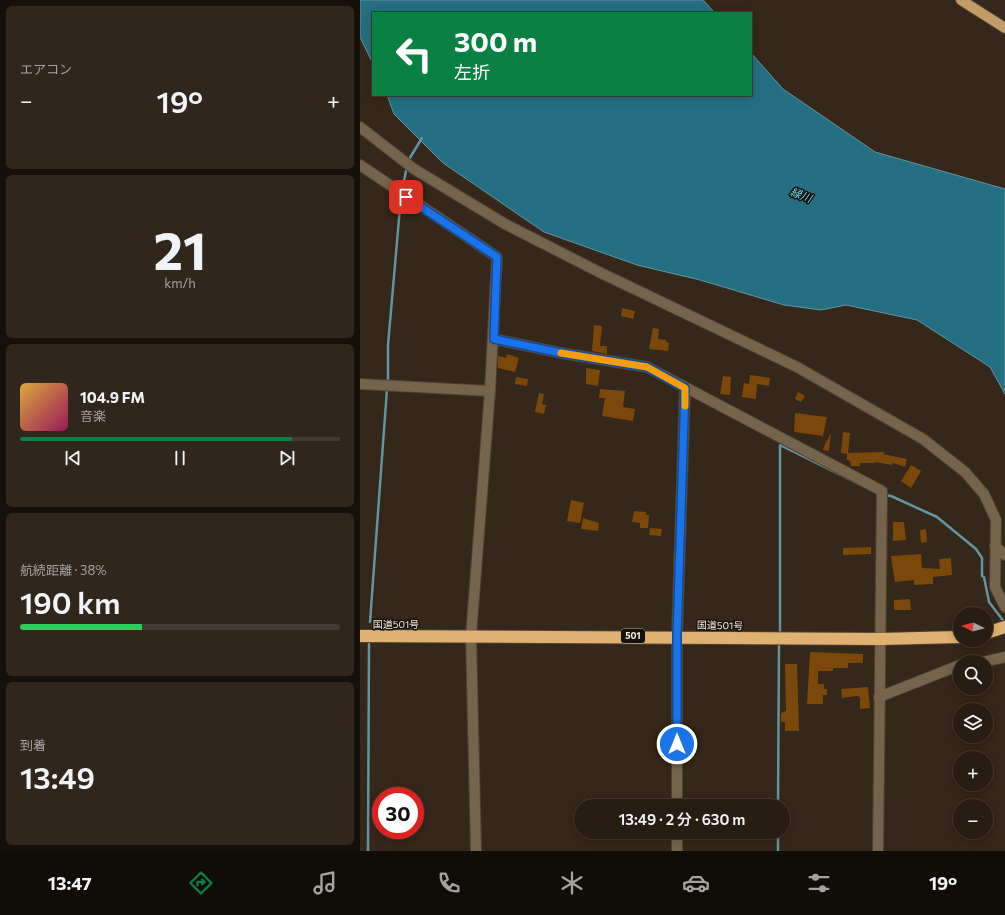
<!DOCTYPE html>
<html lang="ja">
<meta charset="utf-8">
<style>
:root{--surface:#281d13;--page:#30261c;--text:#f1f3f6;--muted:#a5a2a0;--line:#443b33;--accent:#0b8043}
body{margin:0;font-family:Commissioner,"Noto Sans JP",sans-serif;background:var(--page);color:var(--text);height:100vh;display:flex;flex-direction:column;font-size:15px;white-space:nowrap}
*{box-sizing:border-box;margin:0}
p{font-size:13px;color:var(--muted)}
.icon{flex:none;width:22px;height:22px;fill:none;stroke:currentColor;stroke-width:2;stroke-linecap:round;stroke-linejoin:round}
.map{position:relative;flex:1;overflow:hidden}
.side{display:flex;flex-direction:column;gap:6px;padding:6px;background:#16100a;width:360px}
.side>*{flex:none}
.banner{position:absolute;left:12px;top:12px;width:380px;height:84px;border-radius:0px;box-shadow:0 2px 10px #0003,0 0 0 1px var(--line);background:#0b8043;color:#fff;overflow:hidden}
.needle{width:26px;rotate:276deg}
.controls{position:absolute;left:593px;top:607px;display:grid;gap:8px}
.controls a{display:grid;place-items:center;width:40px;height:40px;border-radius:50%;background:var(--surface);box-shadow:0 2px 10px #0003,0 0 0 1px var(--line);font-size:20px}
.speed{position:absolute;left:12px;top:787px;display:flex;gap:8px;font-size:20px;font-weight:700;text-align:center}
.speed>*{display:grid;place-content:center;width:52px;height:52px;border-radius:50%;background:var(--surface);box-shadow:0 2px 10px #0003,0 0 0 1px var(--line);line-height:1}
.speed .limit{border:6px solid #d22;background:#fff;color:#111}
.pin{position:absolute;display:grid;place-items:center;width:34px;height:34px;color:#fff;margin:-17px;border-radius:8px;box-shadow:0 2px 6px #0006}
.me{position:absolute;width:44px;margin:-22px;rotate:0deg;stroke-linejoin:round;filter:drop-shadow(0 0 3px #0008)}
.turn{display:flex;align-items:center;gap:14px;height:84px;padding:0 16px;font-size:18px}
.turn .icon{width:52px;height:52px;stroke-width:2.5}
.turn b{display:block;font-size:28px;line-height:34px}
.big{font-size:30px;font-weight:600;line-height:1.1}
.side .card{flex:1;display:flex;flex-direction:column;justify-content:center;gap:6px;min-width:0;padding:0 14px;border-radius:6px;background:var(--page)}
.side .dial{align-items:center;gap:0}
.dial b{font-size:52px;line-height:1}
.song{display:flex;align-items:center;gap:12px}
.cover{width:48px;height:48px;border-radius:6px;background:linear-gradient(135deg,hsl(40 70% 55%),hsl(330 70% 35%))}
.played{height:4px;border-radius:2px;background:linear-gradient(90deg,var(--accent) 85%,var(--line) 85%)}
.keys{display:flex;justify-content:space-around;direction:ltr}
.heat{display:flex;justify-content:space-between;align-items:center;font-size:22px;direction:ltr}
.charge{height:6px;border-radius:3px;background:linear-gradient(90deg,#34c759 38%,var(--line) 0)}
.trip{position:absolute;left:214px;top:799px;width:216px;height:40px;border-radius:20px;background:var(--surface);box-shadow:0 2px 10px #0003,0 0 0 1px var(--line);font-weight:600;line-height:40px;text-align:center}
.tabs{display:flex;height:64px;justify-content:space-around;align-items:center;background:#100c08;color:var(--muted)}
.tabs .icon{width:28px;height:28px}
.tabs .current{color:var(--accent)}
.tabs b{font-size:18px;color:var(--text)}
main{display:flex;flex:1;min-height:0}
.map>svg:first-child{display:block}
</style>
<main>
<section class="side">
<div class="card"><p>エアコン</p>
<div class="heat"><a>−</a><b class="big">19°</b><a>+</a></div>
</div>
<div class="card dial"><b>21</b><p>km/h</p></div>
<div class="card">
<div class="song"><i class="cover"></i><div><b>104.9 FM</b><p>音楽</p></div></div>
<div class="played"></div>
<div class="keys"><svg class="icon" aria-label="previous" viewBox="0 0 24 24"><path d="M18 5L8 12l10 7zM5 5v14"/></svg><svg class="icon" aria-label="pause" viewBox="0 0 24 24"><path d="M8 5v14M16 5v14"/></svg><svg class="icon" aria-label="next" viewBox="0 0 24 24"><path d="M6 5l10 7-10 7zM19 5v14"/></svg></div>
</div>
<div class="card"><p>航続距離 · 38%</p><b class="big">190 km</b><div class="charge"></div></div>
<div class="card"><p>到着</p><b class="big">13:49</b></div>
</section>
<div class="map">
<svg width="645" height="851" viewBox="0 0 645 851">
<rect width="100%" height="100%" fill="#352719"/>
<g fill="#246f82" stroke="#63949f">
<polygon points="0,0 343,0 355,13 13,13 13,64 0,37"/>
<polygon points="391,53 423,89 515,152 645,189 645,394 630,367 557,320 486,305 461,310 424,305 340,280 277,265 184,232 83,163 34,114 27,95 391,95"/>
</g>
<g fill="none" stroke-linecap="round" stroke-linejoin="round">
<g stroke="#63949f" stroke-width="2.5">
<polyline points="48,161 62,138"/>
<polyline points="42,191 47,166"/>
<polyline points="28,384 28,345 41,196"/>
<polyline points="524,495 531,496 577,517 616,549 622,558 622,576 624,577 629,602 645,623"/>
<polyline points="10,622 27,389"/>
<polyline points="420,636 420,445 507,488"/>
<polyline points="418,806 419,643"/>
<polyline points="8,851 9,644"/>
<polyline points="418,851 418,832"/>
</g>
</g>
<g fill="#7a480b">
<polygon points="262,308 275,311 273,319 261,316"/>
<polygon points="234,325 242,326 240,346 247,346 247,354 232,351"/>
<polygon points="293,328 299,329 298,339 306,340 306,342 309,343 308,351 289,349"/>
<polygon points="147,354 159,358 155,372 138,368 138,356 146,358"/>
<polygon points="226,368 240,370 238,386 226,384"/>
<polygon points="390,375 410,378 409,386 397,384 396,399 382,397 384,383 389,384"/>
<polygon points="363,376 371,377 370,395 360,394"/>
<polygon points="156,377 168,379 167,386 155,384"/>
<polygon points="240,389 265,391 263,407 275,409 273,421 242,416 245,398 239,398"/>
<polygon points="438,392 445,396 441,402 435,399"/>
<polygon points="179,393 184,394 182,404 186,405 184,414 175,412"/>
<polygon points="435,413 467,417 463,436 434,432"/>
<polygon points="483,432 490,433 488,453 525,452 523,454 547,459 545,467 533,463 532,465 515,462 515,463 500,463 500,466 491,466 490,461 487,460 487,454 481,453"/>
<polygon points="471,433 469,451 463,450 464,446"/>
<polygon points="551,465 561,471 551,488 541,481"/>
<polygon points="211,500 224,503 220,523 207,521"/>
<polygon points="274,511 286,512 286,515 289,515 288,528 280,528 280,523 272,522"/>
<polygon points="223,518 239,523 238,531 221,529"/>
<polygon points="533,522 544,522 546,540 533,541"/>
<polygon points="290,528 302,529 301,536 289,535"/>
<polygon points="566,529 567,542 561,543 560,530"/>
<polygon points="511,547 511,554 483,555 483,548"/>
<polygon points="561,554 562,568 580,569 579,559 591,558 592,575 573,577 573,584 554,585 554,580 535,582 531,556"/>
<polygon points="550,599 551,610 534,610 534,600"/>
<polygon points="450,652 503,654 503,663 488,663 488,668 473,668 473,671 458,671 458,684 464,684 464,689 467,689 467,695 463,695 463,704 447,704"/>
<polygon points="425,664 437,664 439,731 425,731 425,722 421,722 421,713 426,711"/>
<polygon points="508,687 510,708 500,709 500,697 497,696 482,698 481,689"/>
</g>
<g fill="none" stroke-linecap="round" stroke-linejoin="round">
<g stroke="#504235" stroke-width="12">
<g id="minor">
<polyline points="0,127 54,169 145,224 239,272 437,367 563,439 605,472 624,494 636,520 635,587 645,607"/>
<polyline points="0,165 137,257 130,391 111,636 116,851"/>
<polyline points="134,339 201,353 287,367 522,491 518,851"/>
<polyline points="0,384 130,391"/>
<polyline points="635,546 645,555"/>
<polyline points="623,662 645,657"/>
<polyline points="519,697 600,665"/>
<polyline points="317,806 317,636 325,388"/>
<polyline points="317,851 317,832"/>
</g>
</g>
<g stroke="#504235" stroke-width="12">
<polyline id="major" points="601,0 645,28"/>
</g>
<g stroke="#504235" stroke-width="14">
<g id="highway">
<polyline points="626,633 645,627"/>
<polyline points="0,636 520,639 600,637"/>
</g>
</g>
<use href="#minor" stroke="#75644b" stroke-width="10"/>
<use href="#major" stroke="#c19c68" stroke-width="10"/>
<use href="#highway" stroke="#dfb272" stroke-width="12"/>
</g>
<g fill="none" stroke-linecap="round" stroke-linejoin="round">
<g stroke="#114b97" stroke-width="10">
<polyline id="route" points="46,197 137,257 134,339 201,353 287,367 325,388 317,636 317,744"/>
</g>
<use href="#route" stroke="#1a73e8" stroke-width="7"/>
<polyline stroke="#f59e0b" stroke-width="7" points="201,353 287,367 325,388 325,406"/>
</g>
<g text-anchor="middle" stroke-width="3" stroke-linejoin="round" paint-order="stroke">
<rect fill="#18110b" stroke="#b3aaa2" stroke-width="1" x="261" y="629" width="24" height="14" rx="3"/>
<g font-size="9" font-weight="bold" fill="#f5ebe2">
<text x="273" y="639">501</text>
</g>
<g font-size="10" fill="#f5ebe2" stroke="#18110b">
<text x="36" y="628">国道501号</text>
<text transform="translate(360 625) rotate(1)" y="4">国道501号</text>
</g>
<g font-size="11" font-style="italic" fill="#77daf7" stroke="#18110b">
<text transform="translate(441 195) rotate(21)" y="4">緑川</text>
</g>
</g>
</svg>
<div class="controls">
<a><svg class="needle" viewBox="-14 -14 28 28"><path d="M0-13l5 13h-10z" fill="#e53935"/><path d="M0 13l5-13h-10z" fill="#a5a2a0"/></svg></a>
<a><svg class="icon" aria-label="search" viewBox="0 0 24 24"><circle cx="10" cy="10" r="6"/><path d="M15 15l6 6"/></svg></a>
<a><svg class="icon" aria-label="layers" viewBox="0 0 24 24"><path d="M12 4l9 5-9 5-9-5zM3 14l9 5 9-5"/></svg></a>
<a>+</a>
<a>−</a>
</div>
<div class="speed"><div class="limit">30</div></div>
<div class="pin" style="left:46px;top:197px;background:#d93025"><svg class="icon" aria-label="arrive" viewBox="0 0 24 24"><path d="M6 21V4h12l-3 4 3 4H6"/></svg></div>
<svg class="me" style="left:317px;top:744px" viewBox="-20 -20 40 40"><circle r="17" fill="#1a73e8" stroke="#fff" stroke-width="3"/><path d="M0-11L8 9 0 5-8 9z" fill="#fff"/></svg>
<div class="trip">13:49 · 2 分 · 630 m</div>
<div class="banner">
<div class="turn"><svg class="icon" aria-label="left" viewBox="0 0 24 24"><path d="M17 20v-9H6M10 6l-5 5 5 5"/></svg><div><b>300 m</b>左折</div></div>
</div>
</div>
</main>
<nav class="tabs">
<b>13:47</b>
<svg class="icon current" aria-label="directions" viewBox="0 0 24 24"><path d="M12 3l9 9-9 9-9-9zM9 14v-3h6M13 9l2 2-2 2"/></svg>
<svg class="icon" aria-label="music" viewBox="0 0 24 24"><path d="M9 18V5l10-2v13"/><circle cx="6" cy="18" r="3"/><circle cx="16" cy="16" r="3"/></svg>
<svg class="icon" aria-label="phone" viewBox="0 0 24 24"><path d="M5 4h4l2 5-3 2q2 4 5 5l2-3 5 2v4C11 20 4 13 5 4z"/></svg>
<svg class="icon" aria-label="climate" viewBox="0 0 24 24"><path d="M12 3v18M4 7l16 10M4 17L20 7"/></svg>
<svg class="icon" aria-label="car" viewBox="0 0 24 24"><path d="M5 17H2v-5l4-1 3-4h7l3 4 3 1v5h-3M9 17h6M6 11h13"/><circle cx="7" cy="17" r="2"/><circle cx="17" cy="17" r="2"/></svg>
<svg class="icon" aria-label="filters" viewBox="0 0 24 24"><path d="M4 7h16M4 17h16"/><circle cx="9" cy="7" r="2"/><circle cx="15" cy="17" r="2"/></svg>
<b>19°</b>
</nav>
